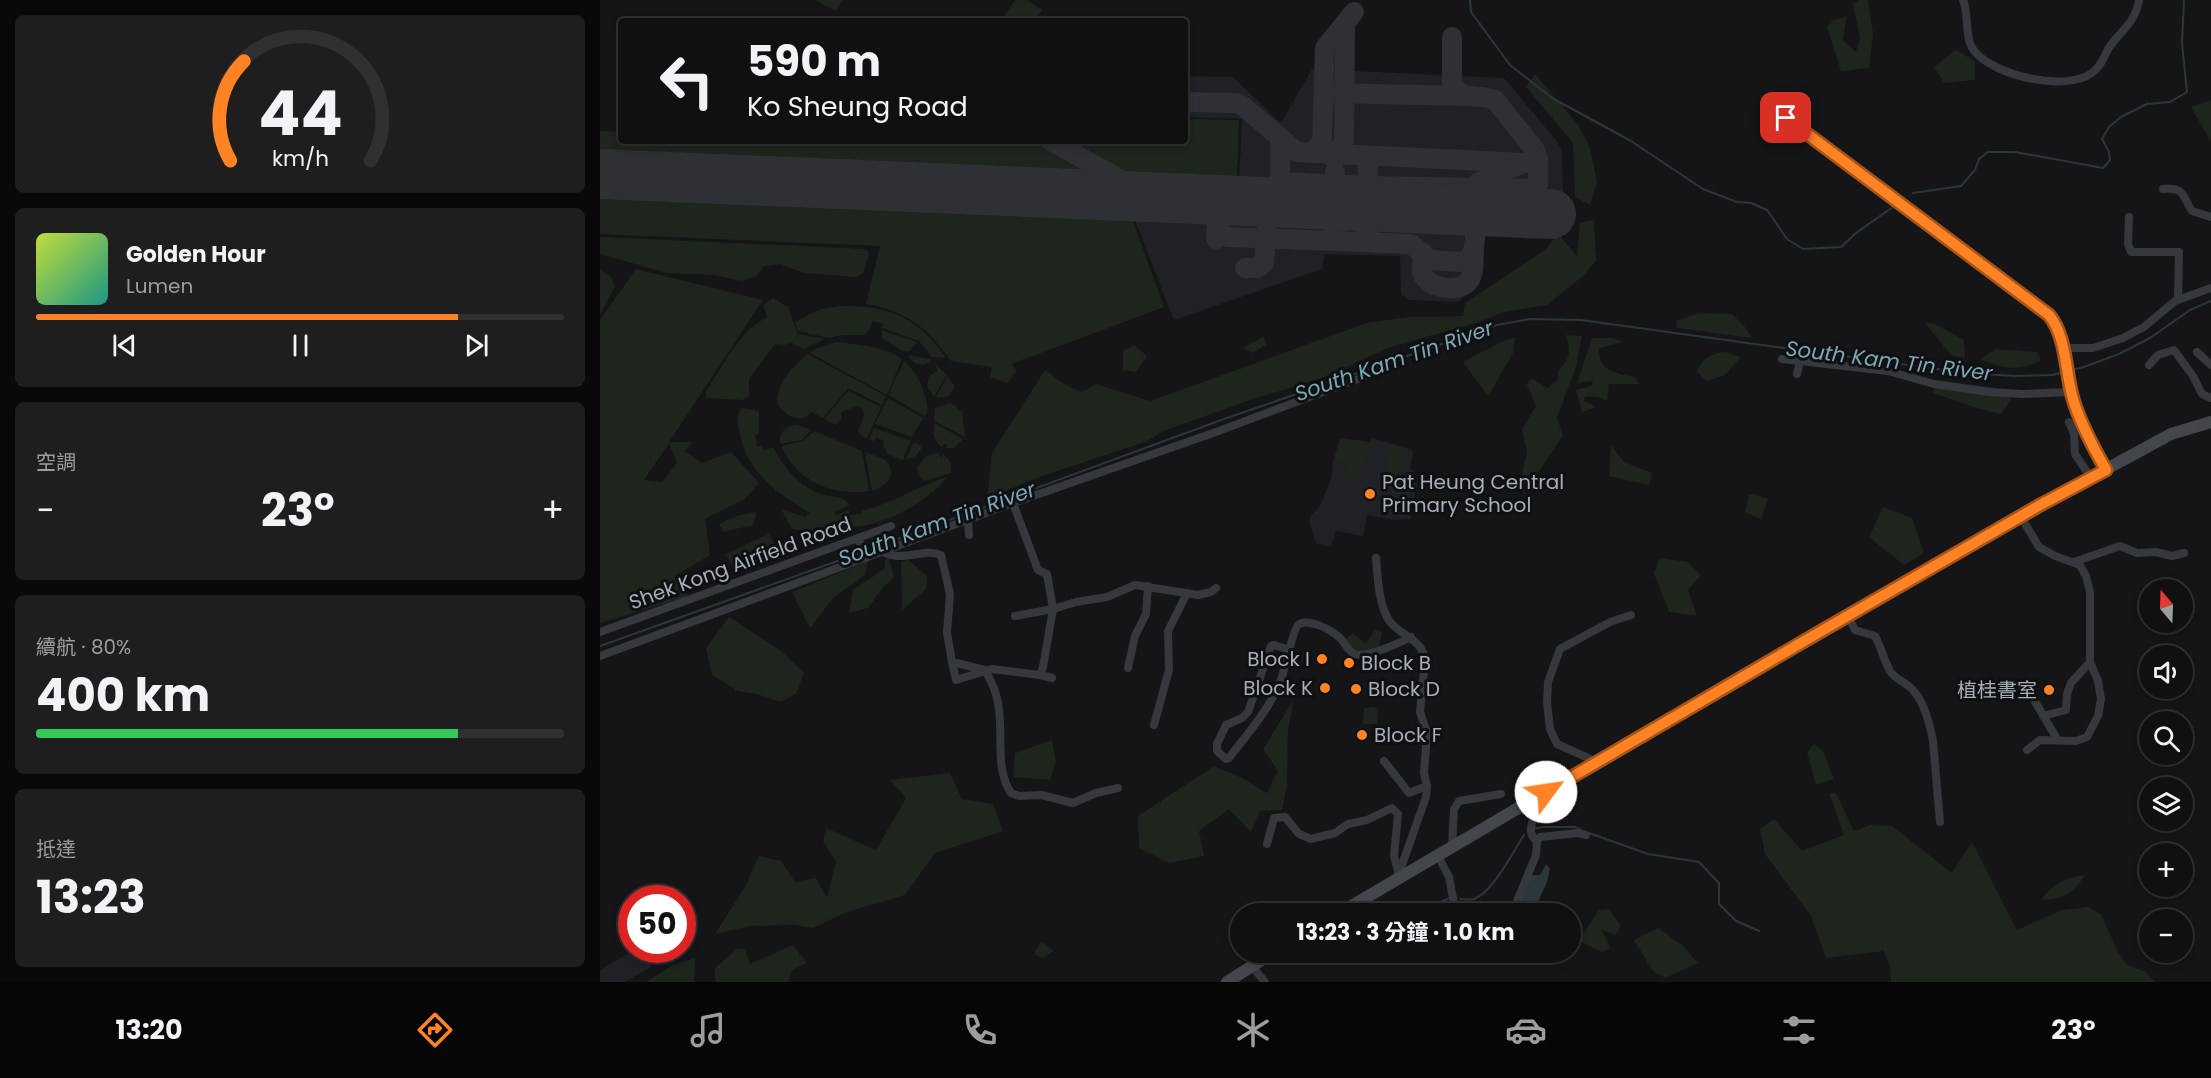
<!DOCTYPE html>
<html lang="zh-TW">
<meta charset="utf-8">
<style>
:root{--surface:#101011;--page:#1e1e1f;--text:#f1f3f6;--muted:#9c9d9f;--line:#303031;--accent:#ff8224}
body{margin:0;font-family:Poppins,"Noto Sans TC",sans-serif;background:var(--page);color:var(--text);height:100vh;display:flex;flex-direction:column;font-size:22px;white-space:nowrap}
*{box-sizing:border-box;margin:0}
p{font-size:20px;color:var(--muted)}
.icon{flex:none;width:33px;height:33px;fill:none;stroke:currentColor;stroke-width:2;stroke-linecap:round;stroke-linejoin:round}
.map{position:relative;flex:1;overflow:hidden}
.panel{display:flex;flex-direction:column;gap:15px;padding:15px;background:#090909;width:600px}
.panel>*{flex:none}
.banner{position:absolute;left:18px;top:18px;width:570px;height:126px;border-radius:6px;box-shadow:0 3px 9px #0003,0 0 0 2px var(--line);background:#101011;color:var(--text);overflow:hidden}
.needle{width:39px;rotate:341deg}
.tools{position:absolute;left:1539px;top:579px;display:grid;gap:12px}
.tools a{display:grid;place-items:center;width:54px;height:54px;border-radius:50%;background:var(--surface);box-shadow:0 3px 9px #0003,0 0 0 2px var(--line);font-size:30px}
.speed{position:absolute;left:18px;top:885px;display:flex;gap:12px;font-size:30px;font-weight:700;text-align:center}
.speed>*{display:grid;place-content:center;width:78px;height:78px;border-radius:50%;background:var(--surface);box-shadow:0 3px 9px #0003,0 0 0 2px var(--line);line-height:1}
.speed .limit{border:9px solid #d22;background:#fff;color:#111}
.pin{position:absolute;display:grid;place-items:center;width:51px;height:51px;color:#fff;margin:-26px;border-radius:12px;box-shadow:0 3px 9px #0006}
.me{position:absolute;width:66px;margin:-33px;rotate:59deg;stroke-linejoin:round;filter:drop-shadow(0 0 4px #0008)}
.turn{display:flex;align-items:center;gap:21px;height:126px;padding:0 30px;font-size:27px}
.turn .icon{width:78px;height:78px;stroke-width:2.5}
.turn b{display:block;font-size:42px;line-height:51px}
.big{font-size:45px;font-weight:700;line-height:1.1}
.panel .card{flex:1;display:flex;flex-direction:column;justify-content:center;gap:9px;min-width:0;padding:0 21px;border-radius:9px;background:var(--page)}
.panel .dial{align-items:center;gap:0}
.dial svg{height:156px;overflow:visible;fill:none;stroke:var(--line);stroke-width:7;stroke-linecap:round;text-anchor:middle}
.dial text{fill:var(--text);stroke:none}
.song{display:flex;align-items:center;gap:18px}
.cover{width:72px;height:72px;border-radius:9px;background:linear-gradient(135deg,hsl(70 70% 55%),hsl(170 70% 35%))}
.played{height:6px;border-radius:3px;background:linear-gradient(90deg,var(--accent) 80%,var(--line) 80%)}
.keys{display:flex;justify-content:space-around;direction:ltr}
.heat{display:flex;justify-content:space-between;align-items:center;font-size:33px;direction:ltr}
.charge{height:9px;border-radius:4px;background:linear-gradient(90deg,#34c759 80%,var(--line) 0)}
.trip{position:absolute;left:630px;top:903px;width:351px;height:60px;border-radius:30px;background:var(--surface);box-shadow:0 3px 9px #0003,0 0 0 2px var(--line);font-weight:700;line-height:60px;text-align:center}
.tabs{display:flex;height:96px;justify-content:space-around;align-items:center;background:#060607;color:var(--muted)}
.tabs .icon{width:42px;height:42px}
.tabs .current{color:var(--accent)}
.tabs b{font-size:27px;color:var(--text)}
main{display:flex;flex:1;min-height:0}
.map>svg:first-child{display:block}
</style>
<main>
<section class="panel">
<div class="card dial"><svg viewBox="0 0 100 80">
<path d="M14 69A42 42 0 1 1 86 69"/>
<path d="M14 69A42 42 0 0 1 21 18" stroke="#ff8224"/>
<text x="50" y="56" font-size="32" font-weight="700">44</text>
<text x="50" y="72" font-size="11">km/h</text>
</svg></div>
<div class="card">
<div class="song"><i class="cover"></i><div><b>Golden Hour</b><p>Lumen</p></div></div>
<div class="played"></div>
<div class="keys"><svg class="icon" aria-label="previous" viewBox="0 0 24 24"><path d="M18 5L8 12l10 7zM5 5v14"/></svg><svg class="icon" aria-label="pause" viewBox="0 0 24 24"><path d="M8 5v14M16 5v14"/></svg><svg class="icon" aria-label="next" viewBox="0 0 24 24"><path d="M6 5l10 7-10 7zM19 5v14"/></svg></div>
</div>
<div class="card"><p>空調</p>
<div class="heat"><a>−</a><b class="big">23°</b><a>+</a></div>
</div>
<div class="card"><p>續航 · 80%</p><b class="big">400 km</b><div class="charge"></div></div>
<div class="card"><p>抵達</p><b class="big">13:23</b></div>
</section>
<div class="map">
<svg width="1611" height="982" viewBox="0 0 1611 982">
<rect width="100%" height="100%" fill="#151517"/>
<g fill="#202124">
<polygon points="712,69 904,78 955,139 962,150 963,195 639,183 642,119 585,117 585,76 633,77 681,123"/>
<polygon points="534,218 602,223 883,234 877,286 858,302 808,300 801,294 800,256 725,254 722,269 574,320"/>
<polygon points="771,438 811,449 813,452 810,469 814,470 811,482 817,483 810,519 794,520 767,515 763,536 736,531 731,547 716,543 709,522 711,515 720,506 731,479 733,462 770,442"/>
<polygon points="31,952 44,952 52,967 25,982 0,982 0,970"/>
</g>
<g fill="#1d251c" fill-rule="evenodd">
<polygon points="215,0 243,0 236,11"/>
<polygon points="415,0 427,0 442,10 435,21 408,21 403,18"/>
<polygon points="1259,0 1268,0 1273,34 1269,68 1241,71 1227,27 1234,20 1247,16 1243,40 1256,52 1260,38 1253,4"/>
<polygon points="1356,50 1375,61 1375,80 1344,83 1334,67"/>
<polygon points="935,74 979,126 990,148 997,182 990,205 975,197 973,143 926,87"/>
<polygon points="1611,100 1611,142 1591,107"/>
<polygon points="585,119 639,120 637,182 527,178 461,141 585,141"/>
<polygon points="0,131 21,132 21,141 250,141 360,146 363,141 442,141 508,177 0,156"/>
<path d="M0,195L532,218L564,307L411,364L417,371L407,383L390,377L392,367L351,361C327,328 307,311 266,304L280,246L0,234Z"/>
<polygon points="994,220 996,261 983,276 947,305 904,312 882,321 788,348 720,379 653,399 566,430 545,442 439,477 387,499 392,453 445,370 464,384 481,392 496,384 550,401 767,323 808,317 863,316 865,303 946,249 958,233 977,257 980,223"/>
<polygon points="0,237 266,249 269,254 263,273 257,277 204,273 180,264 164,266 157,276 142,281 113,275 67,273 0,254"/>
<path d="M36,269L163,300L69,442H93L84,451L102,463L131,452L159,483L145,499L105,519L110,555L75,576L86,578L87,597L0,623V320ZM69,443L77,463L62,482L44,480Z"/>
<polygon points="0,270 11,277 15,286 0,315"/>
<path d="M173,298L188,307L198,334L195,341L199,334L224,339L204,349L191,343L194,341L185,345L175,344L149,379V396L144,400L106,398L105,393C122,367 138,332 167,317L163,305Z"/>
<path d="M240,306C289,305 318,317 346,358L332,357L319,341L282,328L283,324L273,321L269,331L264,335H242L229,338L198,331L195,322L221,309Z"/>
<polygon points="1099,313 1132,314 1145,327 1152,338 1077,328 1076,321"/>
<polygon points="1325,323 1335,324 1364,340 1365,358 1352,356"/>
<polygon points="282,330 317,342 310,351 302,351 282,338"/>
<path d="M966,335L982,336L976,367L957,418L963,435L923,495L922,474L927,452L922,429L936,406L927,385L931,378L948,388L958,379V372C970,357 971,353 966,335Z"/>
<polygon points="664,336 666,345 652,353 643,348"/>
<polygon points="915,337 913,353 888,396 863,362 901,342"/>
<path d="M992,338H1012L1024,342L999,348C998,372 1016,373 1034,377L1040,384H1009L1007,401L997,397H985L984,401L997,407L982,412L976,390L991,386L993,381L977,383Z"/>
<path d="M237,342C260,345 283,346 302,359L287,395L210,353L217,348Z"/>
<polygon points="534,345 547,356 536,372 523,370 523,351"/>
<path d="M1395,349L1437,352L1441,360C1420,372 1403,369 1381,359Z"/>
<path d="M1125,352L1141,357L1125,375L1107,381L1097,372C1100,359 1113,353 1125,352Z"/>
<path d="M208,354L286,396L282,405L248,388L223,418L211,412C201,425 184,416 177,403C177,383 192,366 208,354Z"/>
<path d="M309,355L331,359L330,362C321,367 312,364 309,355Z"/>
<polygon points="333,360 346,375 334,397 327,386 329,376 338,371"/>
<path d="M304,361C318,373 326,392 328,411L325,416L288,395Z"/>
<polygon points="347,376 355,386 349,396 338,398 336,397"/>
<polygon points="1337,380 1397,388 1412,399 1401,414 1377,408 1333,393"/>
<polygon points="248,391 281,407 267,439 260,435 258,430 264,416 263,409 257,406 241,412 241,419 236,425 224,419"/>
<polygon points="288,398 323,418 312,437 275,424"/>
<polygon points="350,403 357,407 358,411 362,411 365,437 334,421 335,408"/>
<path d="M142,408L159,411V433L155,435L157,447L162,446L164,450L173,447C184,468 200,488 224,495C232,497 239,496 247,501L249,506L234,512L237,515L249,510V515L261,514L262,511C293,503 318,486 347,477C327,503 275,532 241,526L229,535L192,529L181,509L205,517L210,513C176,492 146,472 139,430C137,422 137,414 142,408Z"/>
<path d="M334,423L363,439L354,448H346L347,445L344,444L342,447C333,442 333,433 334,423Z"/>
<path d="M198,425L211,430L202,440L180,444C178,432 187,425 198,425Z"/>
<polygon points="274,428 311,441 303,460 287,454 283,445 284,441 276,438 274,441 269,440"/>
<path d="M214,431L262,451L269,491C232,497 197,481 181,446L203,441Z"/>
<polygon points="740,438 771,442 769,453 766,453 763,469 760,469 758,480 746,477 748,465 733,462"/>
<polygon points="314,442 321,446 321,449 316,456 305,460"/>
<polygon points="1011,445 1024,462 1052,473 1049,485 1009,476"/>
<polygon points="790,448 803,451 799,475 785,473"/>
<path d="M265,452L286,460C298,477 287,485 272,491Z"/>
<path d="M335,453H339V456L342,457L343,454C350,459 352,465 351,473L324,481L318,474L317,467L325,457Z"/>
<polygon points="1154,494 1168,499 1161,519 1145,512 1149,495"/>
<polygon points="1283,507 1312,518 1324,553 1304,565 1269,537"/>
<polygon points="157,512 153,525 123,532 119,524 139,515"/>
<polygon points="169,534 176,547 132,565 126,554"/>
<polygon points="289,557 294,578 283,587 268,608 249,613 253,590 285,568 285,561"/>
<polygon points="1060,558 1088,562 1101,575 1088,590 1097,616 1069,612 1054,573"/>
<polygon points="308,560 327,576 326,589 302,610 301,562"/>
<polygon points="268,561 265,575 234,597 210,628 192,592"/>
<polygon points="129,617 180,650 204,673 196,694 180,702 157,694 138,691 112,675 106,648"/>
<polygon points="775,630 782,632 779,649 765,652 752,650 746,639 753,633 766,644"/>
<polygon points="694,699 688,730 687,786 682,810 660,811 651,832 629,809 599,831 604,856 569,863 539,848 538,816 614,766 642,778 667,793 678,771 663,749"/>
<polygon points="773,707 778,709 777,724 763,724 764,708"/>
<polygon points="452,740 456,762 450,780 413,777 415,753"/>
<polygon points="1214,744 1223,751 1234,779 1216,785 1207,752"/>
<polygon points="350,773 362,799 393,804 403,831 335,853 305,895 247,912 213,928 194,925 150,926 115,934 146,885 159,856 181,861 195,882 216,878 227,898 236,862 223,841 226,828 276,850 306,798 290,780"/>
<polygon points="1229,793 1236,793 1254,831 1270,825 1292,826 1352,873 1372,842 1417,930 1462,910 1488,907 1501,914 1518,952 1527,965 1546,972 1555,982 1291,982 1290,967 1284,951 1226,958 1211,916 1165,854 1160,829 1174,819 1202,851 1244,835"/>
<path d="M1485,875C1473,894 1463,899 1441,900C1451,885 1466,877 1485,875Z"/>
<polygon points="1009,909 1021,926 1015,935 1002,930 1010,948 1002,952 979,941 999,910"/>
<polygon points="1058,928 1083,946 1098,963 1065,978 1053,971 1034,940"/>
<polygon points="441,941 454,951 442,958 434,954"/>
<polygon points="193,945 207,963 192,970 188,982 116,982 114,969 137,949 145,949 150,964"/>
<polygon points="95,958 94,982 46,982 73,965"/>
</g>
<polygon fill="#2a383b" points="946,864 950,869 947,882 933,913 918,913 917,907 929,875 940,875"/>
<g fill="none" stroke-linecap="round" stroke-linejoin="round">
<g stroke="#2a383b" stroke-width="2">
<polyline points="870,0 871,12 910,65 952,98 1031,141 1103,189 1137,202 1151,203 1167,210 1187,239 1203,249 1241,247 1256,233 1293,207"/>
<polyline points="1313,193 1361,186 1375,170 1379,159 1388,152 1415,152 1503,168 1510,160 1509,152 1502,139 1509,127 1521,117 1547,104 1570,102 1587,92 1582,43 1584,0"/>
<polyline points="265,551 624,419 897,325 930,319 981,320 1366,373 1415,376 1452,375 1484,367 1519,354 1550,338 1590,310 1611,301"/>
<polyline points="0,646 260,553"/>
<polyline points="933,829 943,827 976,827 981,830"/>
<polyline points="989,833 1048,854 1099,862 1119,883 1119,904 1136,921 1159,931"/>
<path d="M860,899C864,899 871,900 874,899C893,892 913,852 924,835"/>
<polyline points="805,914 813,913 850,898"/>
</g>
<g stroke="#2e3034" stroke-width="20">
<polyline points="724,93 869,96"/>
<path d="M585,102L636,103L643,106L697,152L924,163L938,160L935,150L895,100C879,93 863,102 852,84V37"/>
<polyline points="680,138 680,177 684,182 767,186 935,189 938,185 938,160"/>
<polyline points="451,141 552,197"/>
<polyline points="713,153 722,141 725,48 754,12"/>
<polyline points="765,156 768,162 766,229 767,235 774,243"/>
<polyline points="735,160 744,140 745,24"/>
<polyline points="735,172 734,230 736,236 742,241"/>
<polyline points="817,209 857,191"/>
<path d="M617,227L619,231L628,237L811,244L830,260L861,262L869,260C875,249 876,235 875,223C873,204 865,200 879,182L921,164"/>
<polyline points="616,239 618,200"/>
<path d="M823,253C823,259 821,266 822,272C826,288 856,293 867,283C875,276 873,262 874,252"/>
<polyline points="645,268 657,268 664,263 667,227"/>
</g>
<polyline stroke="#2e3034" stroke-width="50" points="0,174 951,214"/>
<g stroke="#35383c" stroke-width="8">
<path d="M1363,0C1370,17 1363,39 1376,53C1397,76 1465,92 1492,73C1502,66 1504,55 1510,46C1522,30 1536,21 1539,0"/>
<path d="M1167,104L1449,315C1467,336 1465,372 1473,399C1480,423 1493,447 1506,470"/>
<path d="M1563,189C1585,187 1582,196 1592,211L1611,217"/>
<polyline points="1529,217 1528,244 1531,252 1579,252 1578,299"/>
<polyline points="1462,348 1493,348 1523,338 1544,327 1575,301 1611,288"/>
<polyline points="1597,352 1611,365"/>
<polyline points="1182,359 1288,371 1334,384 1389,392 1423,394 1471,392"/>
<polyline points="1549,365 1558,355 1574,350 1593,376 1602,394 1611,398"/>
<polyline points="1197,374 1200,361"/>
<polyline points="1469,422 1474,434 1475,454 1491,478"/>
<polyline points="1421,517 1439,547 1455,556 1480,565 1486,576 1490,592 1490,662 1498,681 1501,699 1498,716 1487,737 1476,741 1440,740 1427,750"/>
<polyline points="368,521 369,535"/>
<polyline points="258,538 266,558"/>
<path d="M283,552C304,563 324,547 341,555L350,594L347,633L352,662L385,670C392,682 398,695 399,710C403,736 395,769 411,793L419,796L441,795L473,803L496,793L518,788"/>
<path d="M776,558C778,578 778,601 788,619C798,636 822,637 825,660L820,712L827,733L824,773L827,786L826,797L802,865L798,871V879"/>
<polyline points="1474,562 1520,546 1537,553 1556,552 1572,556 1584,553"/>
<polyline points="415,616 453,609 476,602 507,597 535,585 598,595 611,592 616,588"/>
<path d="M1248,616L1255,630L1275,636C1281,647 1284,660 1290,671C1295,679 1305,682 1312,689C1324,701 1330,725 1333,741L1340,822"/>
<polyline points="0,632 291,526"/>
<path d="M690,650L674,645L671,646L648,712L642,718L626,725L617,744V751L626,759L629,758C648,733 671,708 682,677C684,669 694,629 698,625C708,617 731,630 739,637C745,642 747,651 755,654C767,658 799,643 811,637"/>
<polyline points="0,656 413,503 616,432 766,376"/>
<polyline points="352,662 356,680 392,669 440,675 443,667 453,609 447,574 438,570 413,503"/>
<polyline points="528,668 535,636 546,614 548,586"/>
<polyline points="440,675 452,678"/>
<polyline points="1433,685 1433,698 1457,739"/>
<polyline points="1443,716 1466,710 1467,694 1471,683 1490,662"/>
<polyline points="554,725 569,670 568,631 587,593"/>
<polyline points="784,761 809,793 827,786"/>
<polyline points="997,762 957,744 950,729 947,702 948,682 960,649 1010,622 1031,615"/>
<path d="M933,800C940,817 922,830 937,841"/>
<polyline points="937,841 940,837 978,833 986,835"/>
<polyline points="667,844 674,818 685,817 699,834 711,839 735,833 748,824 767,820 792,808 798,814 794,856 798,871"/>
<polyline points="852,847 854,809 859,801 901,794"/>
<polyline points="838,856 849,877 856,914"/>
<polyline points="915,914 915,906 936,855 937,841"/>
<polyline points="652,966 665,982"/>
</g>
<g stroke="#43474c" stroke-width="12">
<polyline points="738,914 1080,713 1442,504 1571,434 1611,422"/>
<polyline points="627,982 674,952"/>
</g>
</g>
<g fill="none" stroke-linecap="round" stroke-linejoin="round">
<g stroke="#a65417" stroke-width="15">
<path id="route" d="M946,792L1218,633L1442,504L1506,470C1493,447 1480,423 1473,399C1465,372 1467,337 1449,315L1186,118"/>
</g>
<use href="#route" stroke="#ff8224" stroke-width="10"/>
</g>
<g fill="#ff8224" stroke="#101012" stroke-width="2">
<circle cx="770" cy="494" r="6"/>
<circle cx="722" cy="659" r="6"/>
<circle cx="749" cy="663" r="6"/>
<circle cx="725" cy="688" r="6"/>
<circle cx="756" cy="689" r="6"/>
<circle cx="1449" cy="690" r="6"/>
<circle cx="762" cy="735" r="6"/>
</g>
<g text-anchor="middle" stroke-width="6" stroke-linejoin="round" paint-order="stroke">
<g font-size="20" fill="#a5afb8" stroke="#101012" text-anchor="start">
<text x="782" y="489">Pat Heung Central<tspan x="782" dy="23">Primary School</tspan></text>
<text x="710" y="666" text-anchor="end">Block I</text>
<text x="761" y="670">Block B</text>
<text x="713" y="695" text-anchor="end">Block K</text>
<text x="768" y="696">Block D</text>
<text x="1437" y="697" text-anchor="end">植桂書室</text>
<text x="774" y="742">Block F</text>
</g>
<g font-size="20" fill="#a5afb8" stroke="#101012">
<text transform="translate(140 563) rotate(-20)" y="7">Shek Kong Airfield Road</text>
</g>
<g font-size="21" font-style="italic" fill="#7aa8b6" stroke="#101012">
<text transform="translate(794 361) rotate(-19)" y="7">South Kam Tin River</text>
<text transform="translate(1289 361) rotate(7)" y="7">South Kam Tin River</text>
<text transform="translate(337 524) rotate(-20)" y="7">South Kam Tin River</text>
</g>
</g>
</svg>
<div class="tools">
<a><svg class="needle" viewBox="-14 -14 28 28"><path d="M0-13l5 13h-10z" fill="#e53935"/><path d="M0 13l5-13h-10z" fill="#9c9d9f"/></svg></a>
<a><svg class="icon" aria-label="sound" viewBox="0 0 24 24"><path d="M4 9h4l5-4v14l-5-4H4zM17 9q2 3 0 6"/></svg></a>
<a><svg class="icon" aria-label="search" viewBox="0 0 24 24"><circle cx="10" cy="10" r="6"/><path d="M15 15l6 6"/></svg></a>
<a><svg class="icon" aria-label="layers" viewBox="0 0 24 24"><path d="M12 4l9 5-9 5-9-5zM3 14l9 5 9-5"/></svg></a>
<a>+</a>
<a>−</a>
</div>
<div class="speed"><div class="limit">50</div></div>
<div class="pin" style="left:1186px;top:118px;background:#d93025"><svg class="icon" aria-label="arrive" viewBox="0 0 24 24"><path d="M6 21V4h12l-3 4 3 4H6"/></svg></div>
<svg class="me" style="left:946px;top:792px" viewBox="-20 -20 40 40"><circle r="19" fill="#fff"/><path d="M0-13L10 11 0 6-10 11z" fill="#ff8224"/></svg>
<div class="trip">13:23 · 3 分鐘 · 1.0 km</div>
<div class="banner">
<div class="turn"><svg class="icon" aria-label="left" viewBox="0 0 24 24"><path d="M17 20v-9H6M10 6l-5 5 5 5"/></svg><div><b>590 m</b>Ko Sheung Road</div></div>
</div>
</div>
</main>
<nav class="tabs">
<b>13:20</b>
<svg class="icon current" aria-label="directions" viewBox="0 0 24 24"><path d="M12 3l9 9-9 9-9-9zM9 14v-3h6M13 9l2 2-2 2"/></svg>
<svg class="icon" aria-label="music" viewBox="0 0 24 24"><path d="M9 18V5l10-2v13"/><circle cx="6" cy="18" r="3"/><circle cx="16" cy="16" r="3"/></svg>
<svg class="icon" aria-label="phone" viewBox="0 0 24 24"><path d="M5 4h4l2 5-3 2q2 4 5 5l2-3 5 2v4C11 20 4 13 5 4z"/></svg>
<svg class="icon" aria-label="climate" viewBox="0 0 24 24"><path d="M12 3v18M4 7l16 10M4 17L20 7"/></svg>
<svg class="icon" aria-label="car" viewBox="0 0 24 24"><path d="M5 17H2v-5l4-1 3-4h7l3 4 3 1v5h-3M9 17h6M6 11h13"/><circle cx="7" cy="17" r="2"/><circle cx="17" cy="17" r="2"/></svg>
<svg class="icon" aria-label="filters" viewBox="0 0 24 24"><path d="M4 7h16M4 17h16"/><circle cx="9" cy="7" r="2"/><circle cx="15" cy="17" r="2"/></svg>
<b>23°</b>
</nav>
